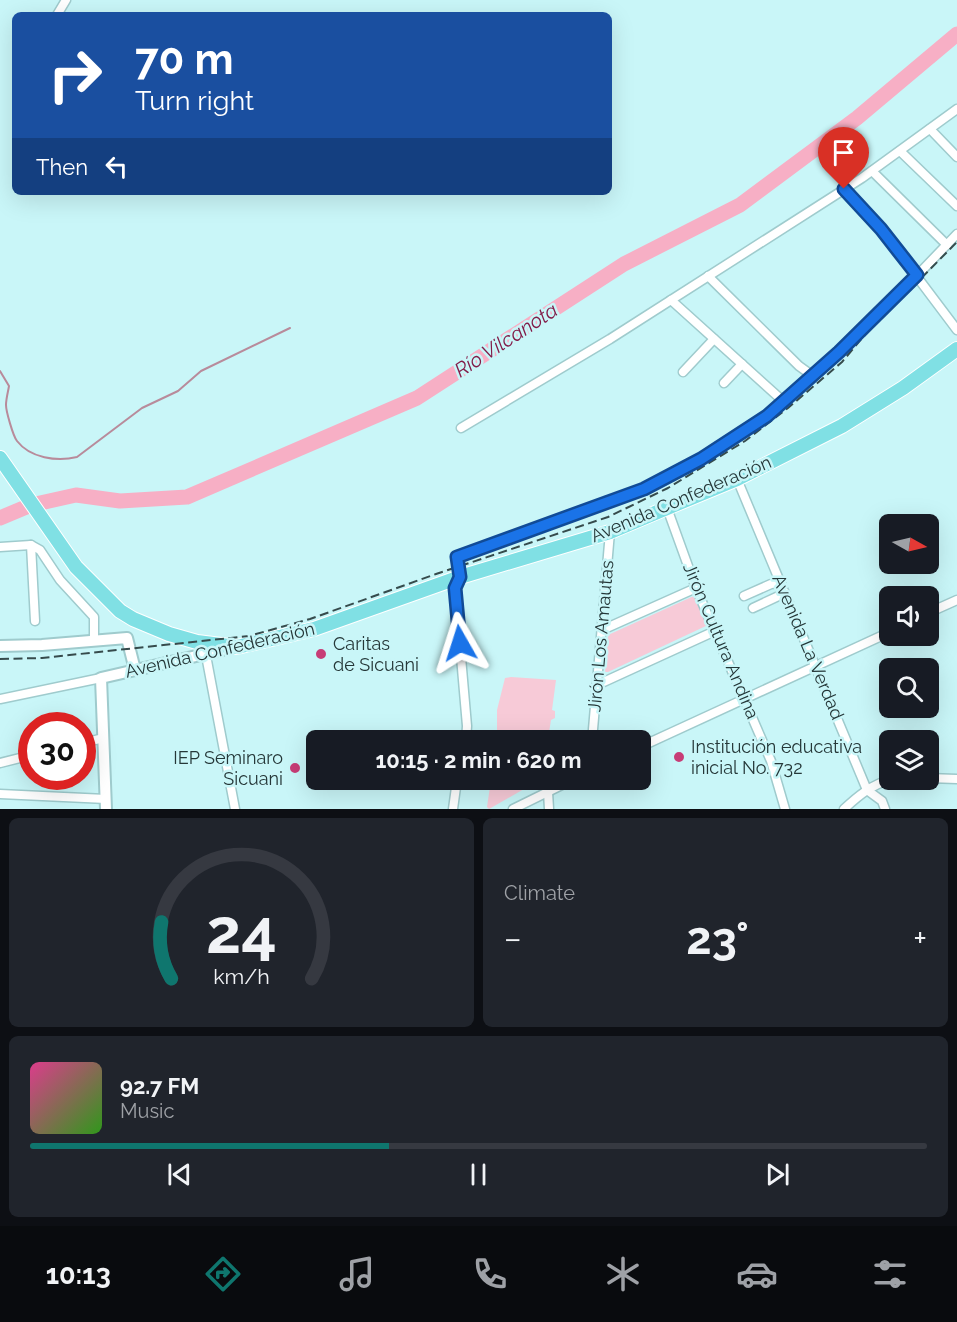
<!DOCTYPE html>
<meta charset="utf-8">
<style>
:root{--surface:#171b24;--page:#20242c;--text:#f1f3f6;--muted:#9ea1a6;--line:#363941;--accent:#0f766e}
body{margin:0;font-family:Raleway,sans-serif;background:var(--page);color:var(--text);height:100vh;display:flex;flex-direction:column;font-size:22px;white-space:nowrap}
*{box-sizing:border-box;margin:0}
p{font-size:20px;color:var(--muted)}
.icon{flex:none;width:33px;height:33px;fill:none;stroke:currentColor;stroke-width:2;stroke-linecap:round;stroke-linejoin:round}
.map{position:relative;height:809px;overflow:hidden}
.side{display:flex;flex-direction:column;gap:9px;padding:9px;background:#0d0f14;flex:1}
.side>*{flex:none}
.banner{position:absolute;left:12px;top:12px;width:600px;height:183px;border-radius:9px;box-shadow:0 6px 24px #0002;background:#1a4fa0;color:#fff;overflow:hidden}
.needle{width:39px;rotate:98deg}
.buttons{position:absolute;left:879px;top:514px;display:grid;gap:12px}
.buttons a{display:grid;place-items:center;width:60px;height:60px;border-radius:9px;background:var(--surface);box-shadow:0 6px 24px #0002;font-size:30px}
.speed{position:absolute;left:18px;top:712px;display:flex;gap:12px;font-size:30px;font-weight:700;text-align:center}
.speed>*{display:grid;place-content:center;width:78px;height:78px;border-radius:50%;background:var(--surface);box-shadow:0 6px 24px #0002;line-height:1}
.speed .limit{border:9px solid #d22;background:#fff;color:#111}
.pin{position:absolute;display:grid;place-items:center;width:51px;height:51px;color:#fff;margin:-62px -26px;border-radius:50% 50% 50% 0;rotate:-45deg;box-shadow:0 0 6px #0007}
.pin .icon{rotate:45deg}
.me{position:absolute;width:66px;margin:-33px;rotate:354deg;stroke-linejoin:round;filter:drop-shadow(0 0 4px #0008)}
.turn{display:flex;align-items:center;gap:21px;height:126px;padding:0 24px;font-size:27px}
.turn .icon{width:78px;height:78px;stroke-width:2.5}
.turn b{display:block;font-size:42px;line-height:51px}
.then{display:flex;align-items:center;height:57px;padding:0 24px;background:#0003;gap:12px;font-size:22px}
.big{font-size:45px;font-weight:700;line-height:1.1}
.side .tile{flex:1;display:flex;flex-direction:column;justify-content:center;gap:9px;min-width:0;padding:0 21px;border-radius:9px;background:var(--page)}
.side .dial{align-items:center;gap:0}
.dial svg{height:156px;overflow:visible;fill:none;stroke:var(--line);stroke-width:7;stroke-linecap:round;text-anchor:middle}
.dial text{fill:var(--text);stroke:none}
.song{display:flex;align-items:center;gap:18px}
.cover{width:72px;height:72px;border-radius:9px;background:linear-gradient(135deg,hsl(330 70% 55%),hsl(110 70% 35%))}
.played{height:6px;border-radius:3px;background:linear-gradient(90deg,var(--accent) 40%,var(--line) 40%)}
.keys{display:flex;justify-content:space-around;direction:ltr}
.heat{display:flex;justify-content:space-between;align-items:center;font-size:33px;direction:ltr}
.side .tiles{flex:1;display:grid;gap:9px;grid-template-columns:1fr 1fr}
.tile:last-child{grid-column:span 2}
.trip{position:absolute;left:306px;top:730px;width:345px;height:60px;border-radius:9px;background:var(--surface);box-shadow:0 6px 24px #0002;font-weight:700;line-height:60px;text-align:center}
.tab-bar{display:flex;height:96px;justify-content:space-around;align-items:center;background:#090b0e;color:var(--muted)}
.tab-bar .icon{width:42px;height:42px}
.tab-bar .selected{color:var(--accent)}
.tab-bar b{font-size:27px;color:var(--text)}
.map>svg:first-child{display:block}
</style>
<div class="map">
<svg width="957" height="809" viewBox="0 0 957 809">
<rect width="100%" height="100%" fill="#c9f6f8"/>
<g fill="#f7cad7">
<polygon points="696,595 708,625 608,672 605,672 608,635"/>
<polygon points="511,677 556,680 552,710 555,711 555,718 551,720 548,739 552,741 497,741 497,710 505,678"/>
<polygon points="491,780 525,780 524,789 489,809 487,807"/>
</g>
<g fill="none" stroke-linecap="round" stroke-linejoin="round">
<path stroke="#b88b9b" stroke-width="2" d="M0,371L9,386C8,392 6,399 6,405C6,411 13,436 17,441C30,458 57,462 77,457L142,408L178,391L201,371L290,328"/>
<polyline stroke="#f7afc5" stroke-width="15" points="0,518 31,505 76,495 120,501 187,497 417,398 624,264 740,205 857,118 957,34"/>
<g stroke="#9fcbcd" stroke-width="11">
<g id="minor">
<polyline points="57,15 66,0"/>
<polyline points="930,129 957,157"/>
<polyline points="900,151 957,206"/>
<polyline points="872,171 947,245"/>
<polyline points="844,189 881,229 957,330"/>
<polyline points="708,276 799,366 813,376"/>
<polyline points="671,300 783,401"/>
<polyline points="683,372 714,339"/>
<polyline points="724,383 742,364"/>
<polyline points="461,428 610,339 862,178 957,109"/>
<polyline points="737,479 867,790 882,801 885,809"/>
<polyline points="667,508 696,588 771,761 785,809"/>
<polyline points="31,545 35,621"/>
<polyline points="0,547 31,545 40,550 60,580 94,617 94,641"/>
<polyline points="744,596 771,584 781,583"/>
<polyline points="753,608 785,593"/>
<polyline points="928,613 957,600"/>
<polyline points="602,630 696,588"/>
<polyline points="205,650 235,809"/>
<polyline points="597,685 715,631"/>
<polyline points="0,699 101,678"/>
<polyline points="466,741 467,726 455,588 460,577 457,557 644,489 701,459 767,416 839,353 885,309 957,234"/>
<polyline points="592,741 610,532"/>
<polyline points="82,743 104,738"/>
<polyline points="640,747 890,632"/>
<polyline points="0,763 32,755"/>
<polyline points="928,778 957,779"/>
<polyline points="548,792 549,809"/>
<polyline points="0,794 106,799"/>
<polyline points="453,809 457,780"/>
<polyline points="513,809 572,780"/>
<path d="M844,809C857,797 872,784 890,780"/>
</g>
</g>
<g stroke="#9fcbcd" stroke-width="14">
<g id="tertiary">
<polyline points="0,646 42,645 127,638 135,670"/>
<polyline points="106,809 101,678 231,648"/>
</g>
</g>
<g stroke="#fff" stroke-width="16">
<polyline id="trunk" points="0,458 76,567 120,611 133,619 169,634 197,642 237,647 314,629 460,577 610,532 667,508 737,479 842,426 903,388 957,349"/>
</g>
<use href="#minor" stroke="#fff" stroke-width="8"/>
<use href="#tertiary" stroke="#fff" stroke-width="10"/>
<use href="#trunk" stroke="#80e0e4" stroke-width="14"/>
<polyline stroke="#364b4c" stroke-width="2" stroke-dasharray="9 4.5" stroke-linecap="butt" points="0,659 42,658 249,636 310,619 436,574 608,517 668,488 745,441 788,408 842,362 863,337 957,242"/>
</g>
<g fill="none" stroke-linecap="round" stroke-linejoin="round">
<g stroke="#114b97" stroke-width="15">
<polyline id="route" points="460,643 455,588 460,577 457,557 644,489 701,459 767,416 839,352 917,275 881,229 844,189"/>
</g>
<use href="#route" stroke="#1a73e8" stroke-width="10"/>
</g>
<g fill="#c73d76" stroke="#c9f6f8" stroke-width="2">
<circle cx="321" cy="654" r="6"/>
<circle cx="679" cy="757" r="6"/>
<circle cx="295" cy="768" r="6"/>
</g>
<g text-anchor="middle" stroke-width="5" stroke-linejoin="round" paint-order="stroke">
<g font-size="18" fill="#253738" stroke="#c9f6f8">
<text transform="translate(681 499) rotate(-23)" y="6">Avenida Confederación</text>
<text transform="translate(601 636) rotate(-85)" y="6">Jirón Los Amautas</text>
<text transform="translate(721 641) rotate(67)" y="6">Jirón Cultura Andina</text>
<text transform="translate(808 647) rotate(67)" y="6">Avenida La Verdad</text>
<text transform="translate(220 650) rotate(-13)" y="6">Avenida Confederación</text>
</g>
<g font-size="18" fill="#253738" stroke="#c9f6f8" text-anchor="start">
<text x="333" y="650">Caritas<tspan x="333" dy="21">de Sicuani</tspan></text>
<text x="691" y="753">Institución educativa<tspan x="691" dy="21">inicial No. 732</tspan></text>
<text x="283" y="764" text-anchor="end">IEP Seminaro<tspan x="283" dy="21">Sicuani</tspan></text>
</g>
<g font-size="20" font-style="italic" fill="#821b48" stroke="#c9f6f8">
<text transform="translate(506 340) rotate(-33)" y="7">Río Vilcanota</text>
</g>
</g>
</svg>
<div class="buttons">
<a><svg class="needle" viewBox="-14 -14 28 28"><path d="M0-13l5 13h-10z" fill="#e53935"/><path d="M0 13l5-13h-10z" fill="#9ea1a6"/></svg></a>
<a><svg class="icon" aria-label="sound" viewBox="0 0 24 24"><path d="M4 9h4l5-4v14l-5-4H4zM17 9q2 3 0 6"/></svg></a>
<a><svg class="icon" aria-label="search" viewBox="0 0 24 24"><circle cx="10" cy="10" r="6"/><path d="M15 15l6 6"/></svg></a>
<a><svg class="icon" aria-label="layers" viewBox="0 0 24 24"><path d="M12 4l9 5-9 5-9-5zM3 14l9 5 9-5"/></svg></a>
</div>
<div class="speed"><div class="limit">30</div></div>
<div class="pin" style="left:844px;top:189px;background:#d93025"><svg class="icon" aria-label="arrive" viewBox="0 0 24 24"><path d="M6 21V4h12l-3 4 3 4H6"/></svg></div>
<svg class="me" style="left:460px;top:643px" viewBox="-20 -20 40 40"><path d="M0-17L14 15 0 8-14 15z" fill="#1a73e8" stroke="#fff" stroke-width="4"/></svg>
<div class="trip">10:15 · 2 min · 620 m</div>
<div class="banner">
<div class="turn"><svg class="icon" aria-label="right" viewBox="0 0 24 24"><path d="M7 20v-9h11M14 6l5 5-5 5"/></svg><div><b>70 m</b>Turn right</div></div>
<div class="then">Then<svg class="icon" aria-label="left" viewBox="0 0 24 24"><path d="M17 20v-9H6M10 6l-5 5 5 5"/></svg></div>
</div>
</div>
<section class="side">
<div class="tiles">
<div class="tile dial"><svg viewBox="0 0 100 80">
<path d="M14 69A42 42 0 1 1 86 69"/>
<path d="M14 69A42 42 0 0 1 9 40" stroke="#0f766e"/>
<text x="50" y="56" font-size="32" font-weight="700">24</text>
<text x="50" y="72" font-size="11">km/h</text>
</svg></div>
<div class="tile"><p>Climate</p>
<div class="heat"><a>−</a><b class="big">23°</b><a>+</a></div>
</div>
<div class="tile">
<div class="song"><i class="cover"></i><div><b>92.7 FM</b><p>Music</p></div></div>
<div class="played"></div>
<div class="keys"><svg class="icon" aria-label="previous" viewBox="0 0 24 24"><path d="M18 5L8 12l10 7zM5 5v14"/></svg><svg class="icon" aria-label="pause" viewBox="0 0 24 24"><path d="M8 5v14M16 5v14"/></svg><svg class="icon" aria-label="next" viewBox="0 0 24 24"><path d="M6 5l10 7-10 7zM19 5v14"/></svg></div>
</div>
</div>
</section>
<nav class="tab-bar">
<b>10:13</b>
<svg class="icon selected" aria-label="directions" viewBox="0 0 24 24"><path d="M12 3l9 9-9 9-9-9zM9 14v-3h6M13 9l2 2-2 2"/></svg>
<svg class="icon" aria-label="music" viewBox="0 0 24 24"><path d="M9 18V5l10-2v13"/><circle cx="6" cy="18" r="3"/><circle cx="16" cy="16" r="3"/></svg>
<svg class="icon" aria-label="phone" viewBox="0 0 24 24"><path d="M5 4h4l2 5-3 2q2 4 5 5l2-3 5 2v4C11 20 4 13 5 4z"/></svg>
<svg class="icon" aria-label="climate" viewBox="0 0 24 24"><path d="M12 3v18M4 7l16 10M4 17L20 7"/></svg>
<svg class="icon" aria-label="car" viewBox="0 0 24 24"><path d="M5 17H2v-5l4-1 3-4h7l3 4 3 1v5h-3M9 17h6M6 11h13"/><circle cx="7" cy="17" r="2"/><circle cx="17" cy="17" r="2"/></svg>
<svg class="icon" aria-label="filters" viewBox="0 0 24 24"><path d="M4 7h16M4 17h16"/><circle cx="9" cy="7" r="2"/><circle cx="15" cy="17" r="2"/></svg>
</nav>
